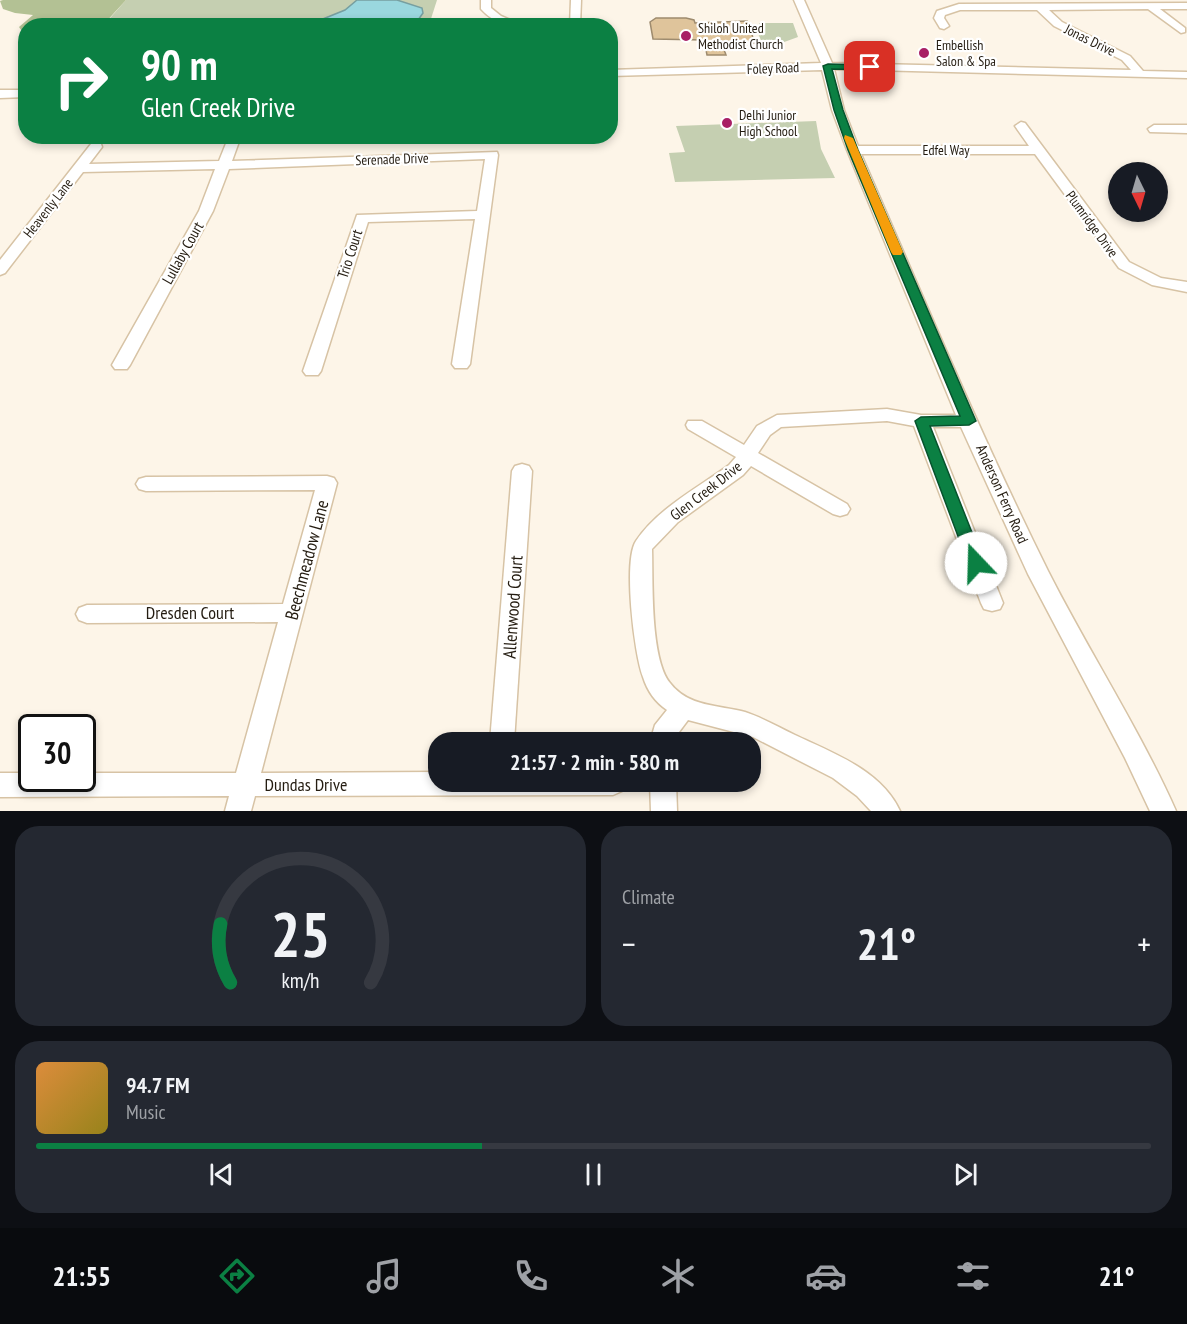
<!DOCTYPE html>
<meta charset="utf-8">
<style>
:root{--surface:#171b24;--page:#242831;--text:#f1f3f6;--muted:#9ea1a6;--line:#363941;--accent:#0b8043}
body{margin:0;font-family:"PT Sans Narrow",sans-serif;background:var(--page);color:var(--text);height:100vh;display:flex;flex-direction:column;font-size:22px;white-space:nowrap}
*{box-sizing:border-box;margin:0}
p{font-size:20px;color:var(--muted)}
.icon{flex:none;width:33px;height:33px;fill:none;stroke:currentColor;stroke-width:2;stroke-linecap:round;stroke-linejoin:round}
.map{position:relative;height:811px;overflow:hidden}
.panel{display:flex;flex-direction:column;gap:15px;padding:15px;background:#0d0f14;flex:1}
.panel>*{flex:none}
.top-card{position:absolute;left:18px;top:18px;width:600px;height:126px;border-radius:24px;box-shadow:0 3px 9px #0003;background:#0b8043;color:#fff;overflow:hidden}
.needle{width:39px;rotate:175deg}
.tools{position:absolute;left:1108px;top:162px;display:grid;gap:12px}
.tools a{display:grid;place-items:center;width:60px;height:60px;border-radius:50%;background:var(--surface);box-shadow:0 3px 9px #0003;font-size:30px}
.speed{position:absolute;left:18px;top:714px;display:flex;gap:12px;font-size:30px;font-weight:700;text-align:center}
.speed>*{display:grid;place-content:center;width:78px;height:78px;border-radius:50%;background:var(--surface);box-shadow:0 3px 9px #0003;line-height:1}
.speed .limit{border:3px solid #111;border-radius:9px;background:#fff;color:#111}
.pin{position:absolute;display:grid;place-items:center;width:51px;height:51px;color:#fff;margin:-26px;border-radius:12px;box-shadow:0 3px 9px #0006}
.me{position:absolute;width:66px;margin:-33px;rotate:339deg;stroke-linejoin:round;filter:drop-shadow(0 0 4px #0008)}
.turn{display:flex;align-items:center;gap:21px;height:126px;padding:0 24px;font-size:27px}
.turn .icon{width:78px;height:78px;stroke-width:2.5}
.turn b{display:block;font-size:42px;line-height:51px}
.big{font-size:45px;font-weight:800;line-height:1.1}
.panel .tile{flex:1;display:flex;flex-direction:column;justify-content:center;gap:9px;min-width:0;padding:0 21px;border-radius:24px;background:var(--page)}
.panel .dial{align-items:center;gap:0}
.dial svg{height:156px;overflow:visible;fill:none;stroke:var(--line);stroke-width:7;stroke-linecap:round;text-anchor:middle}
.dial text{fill:var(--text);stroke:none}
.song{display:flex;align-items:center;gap:18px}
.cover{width:72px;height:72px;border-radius:9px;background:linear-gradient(135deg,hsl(30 70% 55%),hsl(50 70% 35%))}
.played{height:6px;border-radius:3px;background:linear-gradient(90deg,var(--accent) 40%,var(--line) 40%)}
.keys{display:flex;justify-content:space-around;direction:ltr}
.heat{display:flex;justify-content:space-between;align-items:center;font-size:33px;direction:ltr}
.panel .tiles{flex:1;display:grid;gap:15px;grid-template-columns:1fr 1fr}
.tile:last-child{grid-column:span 2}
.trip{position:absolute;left:428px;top:732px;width:333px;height:60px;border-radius:24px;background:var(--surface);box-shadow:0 3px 9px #0003;font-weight:800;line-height:60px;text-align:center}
.dock{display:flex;height:96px;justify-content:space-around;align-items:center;background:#090b0e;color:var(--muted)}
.dock .icon{width:42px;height:42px}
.dock .active{color:var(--accent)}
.dock b{font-size:27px;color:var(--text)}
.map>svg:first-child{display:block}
</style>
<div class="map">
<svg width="1187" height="811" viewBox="0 0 1187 811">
<rect width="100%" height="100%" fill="#fdf5e8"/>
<g fill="#c5cfb1">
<polygon points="126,0 437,0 429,25 103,26"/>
<polygon points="759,23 793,23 798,37 765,49 755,27 760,27"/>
<polygon points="816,121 821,149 835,178 675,182 669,153 685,152 676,126"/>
</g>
<polygon fill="#b3c194" points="3,0 126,0 103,25 26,26 24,34 19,27 33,15 15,13 3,9 0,1"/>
<polygon fill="#9ad7de" stroke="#779fa0" stroke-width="1.5" points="357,0 397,0 422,8 423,13 418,20 404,25 308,25 345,10"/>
<polygon fill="#dfc49b" stroke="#9e8b6e" stroke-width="1.5" points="656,18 686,18 694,20 695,23 747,21 755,43 722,44 726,55 707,55 704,40 653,39 650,22"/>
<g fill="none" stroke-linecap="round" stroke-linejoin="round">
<g stroke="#d7c3a5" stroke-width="3">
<g id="minor">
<path d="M481,0H491V8L501,16L525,26C507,26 494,23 481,9Z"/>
<polygon points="571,0 581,0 580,26 570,26"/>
<path d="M794,0H804L832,63L1131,70L1122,60L1054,26L1037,10H960L945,15L944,18L949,26L944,29L940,28L934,18L937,11L959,4L1187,3V9H1160L1185,28V32L1181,33L1148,9L1049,10L1062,22L1130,56L1143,71L1187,72V78L834,69L844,110L858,146H1029L1015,126L1021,122L1025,123L1129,262L1161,278L1187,282V292L1152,285L1119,268L1035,154H861C922,294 980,434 1048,571C1089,652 1139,728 1176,811H1150L1125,758L1028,574L961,427H933L1003,603L1000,609L992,611L984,609L981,603L914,426L887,421L781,427L770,435L758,453L847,504L850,509L847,514L840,516L833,514L751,466L743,475L678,522L652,549C653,581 650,658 670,683C688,707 719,705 745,712C763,718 778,727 795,735C833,753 881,770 900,811H871L857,796L833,778L753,737L688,720L676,736L674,742H650L655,725L667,710C655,702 647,690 643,677C634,654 623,560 636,541C658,508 698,488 729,465L736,457L688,429L686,425L688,421H702L744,445L757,426L777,415L887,409L921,415H956L847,150L832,110L822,70L610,76V70L821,63Z"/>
<polygon points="0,90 26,90 26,97 0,98"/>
<polygon points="1154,125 1187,125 1187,133 1150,132 1148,129"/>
<polygon points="229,136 241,136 232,161 497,152 498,155 470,364 467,368 455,368 452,364 475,219 368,222 321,371 318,375 306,375 303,371 357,215 477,211 485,159 229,169 213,211 130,365 127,369 115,369 112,365 199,211 215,169 83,172 5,273 0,275 0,260 91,144 101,144 102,147 89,164 219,161"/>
<polygon points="522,464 529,466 532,471 514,742 490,742 512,471 515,466"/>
<polygon points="327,476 334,478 337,483 261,773 438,772 438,782 625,782 622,791 613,795 255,796 251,811 225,811 229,796 0,797 0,773 32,773 32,778 82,778 82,773 236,773 278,622 87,623 79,620 76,614 79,608 87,605 283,604 315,490 146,491 139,489 136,484 139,479 146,477"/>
<polygon points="650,782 676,782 677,811 651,811"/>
</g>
</g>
<use href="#minor" fill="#fff" fill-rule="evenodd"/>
</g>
<polygon fill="#0b8043" stroke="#07532c" stroke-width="1.5" points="828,64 870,65 874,67 870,70 832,69 843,110 858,150 976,421 969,425 930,426 984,563 982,567 971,567 968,563 915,421 921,417 960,416 848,150 834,110 823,66"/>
<polygon fill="#f59e0b" points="845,135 853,138 903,252 901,255 893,255 891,252 844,138"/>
<g fill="#a81f65" stroke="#fff" stroke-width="2">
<circle cx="686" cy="36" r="6"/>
<circle cx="924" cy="53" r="6"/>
<circle cx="727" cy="123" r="6"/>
</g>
<g text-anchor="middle" stroke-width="4.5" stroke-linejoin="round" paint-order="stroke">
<g font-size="14" fill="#241c11" stroke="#fff" text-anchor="start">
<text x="698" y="33">Shiloh United<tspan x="698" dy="16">Methodist Church</tspan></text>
<text x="936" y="50">Embellish<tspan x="936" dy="16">Salon &amp; Spa</tspan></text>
<text x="739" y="120">Delhi Junior<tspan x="739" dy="16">High School</tspan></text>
</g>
<g font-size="14" fill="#241c11" stroke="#fff">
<text transform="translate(1090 40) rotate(26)" y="5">Jonas Drive</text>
<text transform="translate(773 68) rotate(-2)" y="5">Foley Road</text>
<text x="946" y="155">Edfel Way</text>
<text transform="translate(392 159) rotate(-2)" y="5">Serenade Drive</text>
<text transform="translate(48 208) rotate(-52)" y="5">Heavenly Lane</text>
<text transform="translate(1092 224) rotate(54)" y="5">Plumridge Drive</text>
</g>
<g font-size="15" fill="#241c11" stroke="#fff">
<text transform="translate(183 253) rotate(-61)" y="5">Lullaby Court</text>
<text transform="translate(350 254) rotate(-72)" y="5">Trio Court</text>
<text transform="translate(706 491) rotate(-38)" y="5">Glen Creek Drive</text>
<text transform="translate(1002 494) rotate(66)" y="5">Anderson Ferry Road</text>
</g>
<g font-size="18" fill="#241c11" stroke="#fff">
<text transform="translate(307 560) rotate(-75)" y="6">Beechmeadow Lane</text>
<text transform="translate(513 607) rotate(-86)" y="6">Allenwood Court</text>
<text x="190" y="619">Dresden Court</text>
<text x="306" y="791">Dundas Drive</text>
</g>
</g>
</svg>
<div class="tools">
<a><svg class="needle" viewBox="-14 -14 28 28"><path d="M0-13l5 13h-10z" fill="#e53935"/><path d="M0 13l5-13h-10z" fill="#9ea1a6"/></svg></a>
</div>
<div class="speed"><div class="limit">30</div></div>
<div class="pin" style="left:870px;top:67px;background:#d93025"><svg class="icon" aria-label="arrive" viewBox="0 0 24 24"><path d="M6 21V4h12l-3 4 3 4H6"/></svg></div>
<svg class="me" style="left:976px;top:563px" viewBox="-20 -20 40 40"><circle r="19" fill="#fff"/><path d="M0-13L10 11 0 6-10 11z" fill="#0b8043"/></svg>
<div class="trip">21:57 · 2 min · 580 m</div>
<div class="top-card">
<div class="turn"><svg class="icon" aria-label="right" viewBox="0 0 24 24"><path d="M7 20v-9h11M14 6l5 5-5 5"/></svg><div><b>90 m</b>Glen Creek Drive</div></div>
</div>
</div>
<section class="panel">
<div class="tiles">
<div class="tile dial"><svg viewBox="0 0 100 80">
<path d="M14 69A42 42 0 1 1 86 69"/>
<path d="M14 69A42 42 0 0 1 9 39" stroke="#0b8043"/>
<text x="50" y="56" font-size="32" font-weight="700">25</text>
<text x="50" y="72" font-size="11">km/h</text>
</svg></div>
<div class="tile"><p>Climate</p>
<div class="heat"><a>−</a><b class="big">21°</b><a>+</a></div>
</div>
<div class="tile">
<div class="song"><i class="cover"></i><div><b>94.7 FM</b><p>Music</p></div></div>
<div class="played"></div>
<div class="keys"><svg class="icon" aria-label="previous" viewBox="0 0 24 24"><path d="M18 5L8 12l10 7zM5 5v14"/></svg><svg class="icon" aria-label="pause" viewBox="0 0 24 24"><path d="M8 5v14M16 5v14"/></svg><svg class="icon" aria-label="next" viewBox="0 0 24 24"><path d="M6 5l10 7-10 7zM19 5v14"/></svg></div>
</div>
</div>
</section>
<nav class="dock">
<b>21:55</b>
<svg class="icon active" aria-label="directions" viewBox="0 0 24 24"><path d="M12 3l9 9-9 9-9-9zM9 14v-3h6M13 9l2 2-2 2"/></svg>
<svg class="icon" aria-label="music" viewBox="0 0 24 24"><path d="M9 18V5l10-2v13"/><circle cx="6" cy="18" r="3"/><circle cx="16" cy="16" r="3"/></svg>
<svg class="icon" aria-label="phone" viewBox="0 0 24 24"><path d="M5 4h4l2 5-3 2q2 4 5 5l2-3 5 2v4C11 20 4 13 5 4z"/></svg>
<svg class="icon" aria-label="climate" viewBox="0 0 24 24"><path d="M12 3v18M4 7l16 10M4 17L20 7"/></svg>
<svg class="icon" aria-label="car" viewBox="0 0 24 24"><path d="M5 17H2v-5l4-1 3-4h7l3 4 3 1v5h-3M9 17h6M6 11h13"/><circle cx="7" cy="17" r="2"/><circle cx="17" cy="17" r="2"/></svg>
<svg class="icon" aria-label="filters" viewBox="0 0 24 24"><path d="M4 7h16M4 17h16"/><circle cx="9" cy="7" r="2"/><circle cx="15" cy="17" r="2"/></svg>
<b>21°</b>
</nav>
